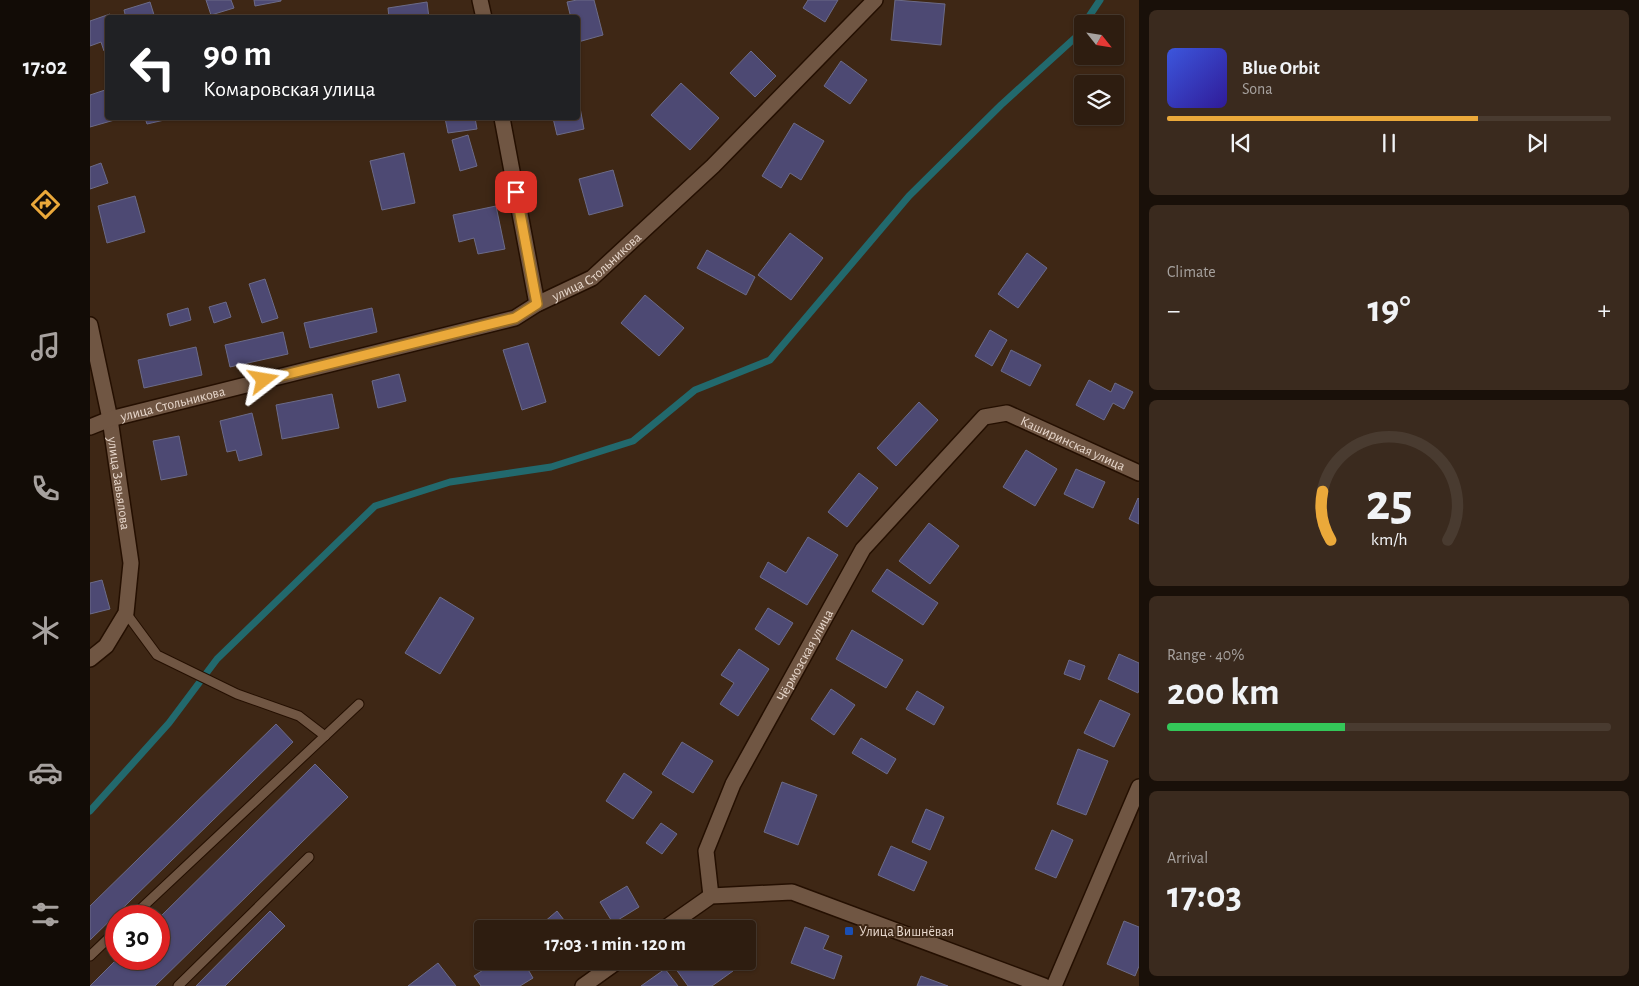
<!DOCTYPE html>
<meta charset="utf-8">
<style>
:root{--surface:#2e1d10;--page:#3a2a1e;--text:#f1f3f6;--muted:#a7a29f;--line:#493b30;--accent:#eba93a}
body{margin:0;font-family:"Alegreya Sans",sans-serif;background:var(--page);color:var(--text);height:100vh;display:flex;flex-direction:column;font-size:19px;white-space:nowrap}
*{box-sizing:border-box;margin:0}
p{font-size:16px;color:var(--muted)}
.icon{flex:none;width:28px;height:28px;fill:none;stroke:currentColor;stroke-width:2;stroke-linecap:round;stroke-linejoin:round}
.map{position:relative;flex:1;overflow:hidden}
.sheet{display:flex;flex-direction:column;gap:10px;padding:10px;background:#191009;width:500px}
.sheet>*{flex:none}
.guide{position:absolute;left:15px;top:15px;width:475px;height:105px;border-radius:5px;box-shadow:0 1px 4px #0004,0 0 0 1px var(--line);background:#202124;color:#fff;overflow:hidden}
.needle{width:32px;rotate:120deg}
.buttons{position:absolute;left:984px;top:15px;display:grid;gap:10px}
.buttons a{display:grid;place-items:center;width:50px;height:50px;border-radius:5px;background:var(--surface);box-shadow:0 1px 4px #0004,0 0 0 1px var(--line);font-size:25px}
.speed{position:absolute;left:15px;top:905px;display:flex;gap:10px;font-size:25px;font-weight:700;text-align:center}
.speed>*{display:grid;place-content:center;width:65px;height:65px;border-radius:50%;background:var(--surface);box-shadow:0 1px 4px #0004,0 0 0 1px var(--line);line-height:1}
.speed .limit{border:8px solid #d22;background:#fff;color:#111}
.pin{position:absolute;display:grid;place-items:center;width:42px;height:42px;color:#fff;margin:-21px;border-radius:10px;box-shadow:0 2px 8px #0006}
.me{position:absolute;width:55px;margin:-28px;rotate:76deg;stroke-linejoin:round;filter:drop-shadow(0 0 4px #0008)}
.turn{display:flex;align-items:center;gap:18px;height:105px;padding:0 15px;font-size:22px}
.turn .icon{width:65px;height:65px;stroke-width:2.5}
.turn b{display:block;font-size:35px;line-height:42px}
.big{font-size:38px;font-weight:600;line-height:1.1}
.sheet .widget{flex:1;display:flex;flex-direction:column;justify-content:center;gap:8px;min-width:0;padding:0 18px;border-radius:8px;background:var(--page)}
.sheet .dial{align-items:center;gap:0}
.dial svg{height:130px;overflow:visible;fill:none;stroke:var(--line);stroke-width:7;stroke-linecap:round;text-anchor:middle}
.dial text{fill:var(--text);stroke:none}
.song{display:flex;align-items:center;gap:15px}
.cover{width:60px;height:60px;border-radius:8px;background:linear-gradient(135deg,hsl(230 70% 55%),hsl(250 70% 35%))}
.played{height:5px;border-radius:2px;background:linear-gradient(90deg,var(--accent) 70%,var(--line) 70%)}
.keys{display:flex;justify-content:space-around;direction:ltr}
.heat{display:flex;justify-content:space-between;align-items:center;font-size:28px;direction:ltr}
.charge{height:8px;border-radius:4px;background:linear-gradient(90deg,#34c759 40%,var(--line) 0)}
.trip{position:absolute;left:384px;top:920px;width:282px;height:50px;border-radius:5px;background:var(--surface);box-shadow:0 1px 4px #0004,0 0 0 1px var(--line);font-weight:600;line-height:50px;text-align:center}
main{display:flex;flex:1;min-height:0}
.dock{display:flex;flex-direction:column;width:90px;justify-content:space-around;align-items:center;background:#120c06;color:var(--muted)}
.dock .icon{width:35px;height:35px}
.dock .active{color:var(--accent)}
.dock b{font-size:22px;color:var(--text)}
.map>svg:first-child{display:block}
</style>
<main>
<nav class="dock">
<b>17:02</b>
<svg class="icon active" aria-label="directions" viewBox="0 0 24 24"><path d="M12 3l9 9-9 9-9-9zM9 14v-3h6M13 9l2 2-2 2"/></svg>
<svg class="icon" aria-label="music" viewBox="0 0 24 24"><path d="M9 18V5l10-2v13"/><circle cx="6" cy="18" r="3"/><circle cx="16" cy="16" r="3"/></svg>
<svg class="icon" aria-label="phone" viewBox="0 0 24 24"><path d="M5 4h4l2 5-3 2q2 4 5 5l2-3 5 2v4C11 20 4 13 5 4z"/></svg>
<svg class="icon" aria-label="climate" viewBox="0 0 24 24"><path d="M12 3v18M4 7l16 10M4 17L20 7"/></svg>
<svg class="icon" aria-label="car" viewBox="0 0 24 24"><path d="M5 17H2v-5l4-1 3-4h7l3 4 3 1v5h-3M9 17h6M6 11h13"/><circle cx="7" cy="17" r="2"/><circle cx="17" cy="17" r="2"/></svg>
<svg class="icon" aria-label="filters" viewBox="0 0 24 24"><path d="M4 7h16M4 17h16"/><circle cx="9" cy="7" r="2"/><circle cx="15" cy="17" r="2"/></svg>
</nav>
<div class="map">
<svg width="1049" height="986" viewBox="0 0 1049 986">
<rect width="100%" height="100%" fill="#3e2715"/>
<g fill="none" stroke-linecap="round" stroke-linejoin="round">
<g stroke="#22696d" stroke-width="7">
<polyline points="994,24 1010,0"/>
<polyline points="0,811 79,723 127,659 285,506 360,482 461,467 543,441 605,390 680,360 819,196 911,105 986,37 992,26"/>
</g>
</g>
<g fill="#4d4973" stroke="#6c6b88">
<polygon points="116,0 141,0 144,8 121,15"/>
<polygon points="164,0 191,0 191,1 165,6"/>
<polygon points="487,0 504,0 513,35 488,42 488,18 481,18 477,2"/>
<polygon points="718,0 748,0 735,22 713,8"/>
<polygon points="805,0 855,4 851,45 801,40"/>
<polygon points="60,2 65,18 36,18 34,10"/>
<polygon points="337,2 339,18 299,18 298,8"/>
<polygon points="20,14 21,18 18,18 18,49 14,51 11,42 0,46 0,21"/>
<polygon points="661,51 686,76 665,97 640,73"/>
<polygon points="751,61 777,80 760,104 734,86"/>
<polygon points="591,83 629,118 600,150 561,115"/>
<polygon points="18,89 18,118 27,118 28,119 0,127 0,95"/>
<polygon points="488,97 494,129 467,135 463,118 488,118"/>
<polygon points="55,118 83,118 57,124"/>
<polygon points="355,118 385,118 387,129 358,133"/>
<polygon points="704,123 734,141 711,180 700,173 691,188 672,176"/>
<polygon points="378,135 387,166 370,171 362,140"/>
<polygon points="314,153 325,203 292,210 280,161"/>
<polygon points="11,163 18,183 0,189 0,167"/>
<polygon points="523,170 533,206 499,215 489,179"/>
<polygon points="45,196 55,232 17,243 8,206"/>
<polygon points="406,206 415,249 388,254 384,238 369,242 363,215"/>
<polygon points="700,233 733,258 701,300 668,275"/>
<polygon points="617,250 665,277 656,295 607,268"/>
<polygon points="937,253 957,268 928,308 908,294"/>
<polygon points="175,279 188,318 172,323 159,284"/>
<polygon points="555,295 594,328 569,356 531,323"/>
<polygon points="136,302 141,317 124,323 119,307"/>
<polygon points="98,308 101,320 80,326 77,314"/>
<polygon points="282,308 287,332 220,348 214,323"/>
<polygon points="900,330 917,340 902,366 885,356"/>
<polygon points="193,332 198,354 140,367 135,345"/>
<polygon points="438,343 456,402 432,410 413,350"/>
<polygon points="106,347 112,375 54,388 48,360"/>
<polygon points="921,350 951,365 940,386 911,371"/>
<polygon points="309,374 316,401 288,408 282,381"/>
<polygon points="999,380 1021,392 1025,383 1043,392 1034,409 1023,403 1014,420 986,405"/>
<polygon points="242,394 249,428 192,439 186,405"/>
<polygon points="829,402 848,420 806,466 787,448"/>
<polygon points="162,413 172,455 149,461 146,450 137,452 130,421"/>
<polygon points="89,436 97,475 71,480 63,441"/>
<polygon points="936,450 967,469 945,506 913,487"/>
<polygon points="986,469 1015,482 1003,508 974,494"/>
<polygon points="769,473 788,488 757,527 738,512"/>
<polygon points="1048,498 1049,499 1049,524 1039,519"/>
<polygon points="839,523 869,546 840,584 809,561"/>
<polygon points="718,537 748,555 717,605 670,577 678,562 696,573"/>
<polygon points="797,569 848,603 833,625 782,591"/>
<polygon points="12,580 20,609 0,614 0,583"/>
<polygon points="350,597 384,618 350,674 315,653"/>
<polygon points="678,608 703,623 689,645 665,629"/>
<polygon points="762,630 813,660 796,688 746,659"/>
<polygon points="649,649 679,669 648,716 630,704 644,683 631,675"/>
<polygon points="1029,654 1049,663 1049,690 1048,693 1018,679"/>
<polygon points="979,660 995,666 990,680 974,674"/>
<polygon points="741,689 765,705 744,735 721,719"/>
<polygon points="827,691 854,707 844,725 816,709"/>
<polygon points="1010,700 1040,714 1024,747 994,733"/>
<polygon points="186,724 203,742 0,940 0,906"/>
<polygon points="771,738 806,759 797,774 762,753"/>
<polygon points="592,742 623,761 603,793 572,774"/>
<polygon points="988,749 1018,761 996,815 967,804"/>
<polygon points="225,764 258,797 65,986 0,986 27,959 69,959 69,918"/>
<polygon points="534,773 562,792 543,819 516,801"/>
<polygon points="692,782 727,795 708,845 674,832"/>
<polygon points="836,809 854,817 840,850 822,842"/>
<polygon points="571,823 587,834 572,854 556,843"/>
<polygon points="962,830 983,840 966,878 945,869"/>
<polygon points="801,846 837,862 824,891 788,875"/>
<polygon points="537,886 549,907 523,923 510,902"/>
<polygon points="180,911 195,926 135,986 106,986"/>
<polygon points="467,911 481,929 446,929"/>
<polygon points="1034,921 1049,927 1049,966 1045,976 1017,964"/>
<polygon points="715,927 739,936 733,949 752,956 744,979 701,963"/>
<polygon points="407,961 433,961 443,978 430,986 391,986 384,976"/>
<polygon points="588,961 636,961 643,971 622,986 598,986 583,965"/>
<polygon points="348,963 366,986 318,986"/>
<polygon points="575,969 588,986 551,986"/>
<polygon points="831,976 858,986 827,986"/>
</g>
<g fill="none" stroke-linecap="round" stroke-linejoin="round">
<g stroke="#240f01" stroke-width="11">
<g id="lane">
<polyline points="36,613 67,655 147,694 209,716 235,736"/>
<polyline points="43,916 269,704"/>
<polyline points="0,956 26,931"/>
<polyline points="88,986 219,857"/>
</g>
</g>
<g stroke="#240f01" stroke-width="18">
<g id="street">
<polyline points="390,0 394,18"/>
<polyline points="412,118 447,304"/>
<path id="s1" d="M0,325L20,419L41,563L36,613L16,646L0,659"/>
<path id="s2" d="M0,427L20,419L425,318L447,304L502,278L623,166L785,0"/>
<path id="s3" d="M621,896L616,851L643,784L773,549L894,417L917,413L1049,473"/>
</g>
</g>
<g stroke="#240f01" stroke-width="18">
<g id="secondary">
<polyline points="574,929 621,896 702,892 954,986"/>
<polyline points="493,986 528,961"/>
<polyline points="964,986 1049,787"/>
</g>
</g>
<use href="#lane" stroke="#705643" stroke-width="9"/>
<use href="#street" stroke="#705643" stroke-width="15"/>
<use href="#secondary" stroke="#705643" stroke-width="15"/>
</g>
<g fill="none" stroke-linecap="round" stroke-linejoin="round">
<g stroke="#996e26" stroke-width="12">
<polyline id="route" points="174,380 425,318 447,304 426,192"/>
</g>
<use href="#route" stroke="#eba93a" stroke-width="9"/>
</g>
<rect fill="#1a4fb4" stroke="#3e2715" stroke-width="2" x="754" y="926" width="10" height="10" rx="2.5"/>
<g text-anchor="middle" stroke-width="4" stroke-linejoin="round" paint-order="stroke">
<g font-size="14" fill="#e8d8cd" stroke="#3e2715">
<text dy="5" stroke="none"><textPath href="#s2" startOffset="536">улица Стольникова</textPath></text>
<text dy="5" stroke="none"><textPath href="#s2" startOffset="86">улица Стольникова</textPath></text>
<text dy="5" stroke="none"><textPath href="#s3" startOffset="661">Каширинская улица</textPath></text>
<text dy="5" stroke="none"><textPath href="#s1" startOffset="161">улица Завьялова</textPath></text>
<text dy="5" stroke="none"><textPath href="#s3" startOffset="265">Чёрмозская улица</textPath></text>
</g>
<g font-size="14" fill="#e8d8cd" stroke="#3e2715" text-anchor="start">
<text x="769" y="936">Улица Вишнёвая</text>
</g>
</g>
</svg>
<div class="buttons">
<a><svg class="needle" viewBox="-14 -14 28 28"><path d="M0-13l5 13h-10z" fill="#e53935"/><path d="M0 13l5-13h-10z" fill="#a7a29f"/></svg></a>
<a><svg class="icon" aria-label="layers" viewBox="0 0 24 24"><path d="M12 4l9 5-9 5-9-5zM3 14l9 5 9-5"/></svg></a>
</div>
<div class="speed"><div class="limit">30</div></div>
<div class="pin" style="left:426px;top:192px;background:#d93025"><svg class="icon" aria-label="arrive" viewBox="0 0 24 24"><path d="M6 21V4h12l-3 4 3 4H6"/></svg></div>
<svg class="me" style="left:174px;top:380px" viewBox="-20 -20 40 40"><path d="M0-17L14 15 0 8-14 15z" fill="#eba93a" stroke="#fff" stroke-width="4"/></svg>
<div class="trip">17:03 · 1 min · 120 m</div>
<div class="guide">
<div class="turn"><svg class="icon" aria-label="left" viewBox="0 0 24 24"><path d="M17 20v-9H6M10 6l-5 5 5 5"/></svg><div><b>90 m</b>Комаровская улица</div></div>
</div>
</div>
<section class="sheet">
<div class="widget">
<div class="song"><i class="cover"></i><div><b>Blue Orbit</b><p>Sona</p></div></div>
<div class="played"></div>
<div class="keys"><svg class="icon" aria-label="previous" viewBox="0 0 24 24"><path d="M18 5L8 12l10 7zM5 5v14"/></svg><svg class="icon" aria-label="pause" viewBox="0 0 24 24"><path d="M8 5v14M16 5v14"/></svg><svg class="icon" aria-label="next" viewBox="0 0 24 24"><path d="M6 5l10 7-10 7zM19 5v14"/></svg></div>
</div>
<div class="widget"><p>Climate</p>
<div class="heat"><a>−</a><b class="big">19°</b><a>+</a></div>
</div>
<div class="widget dial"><svg viewBox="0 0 100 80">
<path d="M14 69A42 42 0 1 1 86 69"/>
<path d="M14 69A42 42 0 0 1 9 39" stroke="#eba93a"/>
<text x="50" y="56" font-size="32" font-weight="700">25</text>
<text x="50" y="72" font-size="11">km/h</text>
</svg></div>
<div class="widget"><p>Range · 40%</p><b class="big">200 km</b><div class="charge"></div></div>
<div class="widget"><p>Arrival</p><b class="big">17:03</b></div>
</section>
</main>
